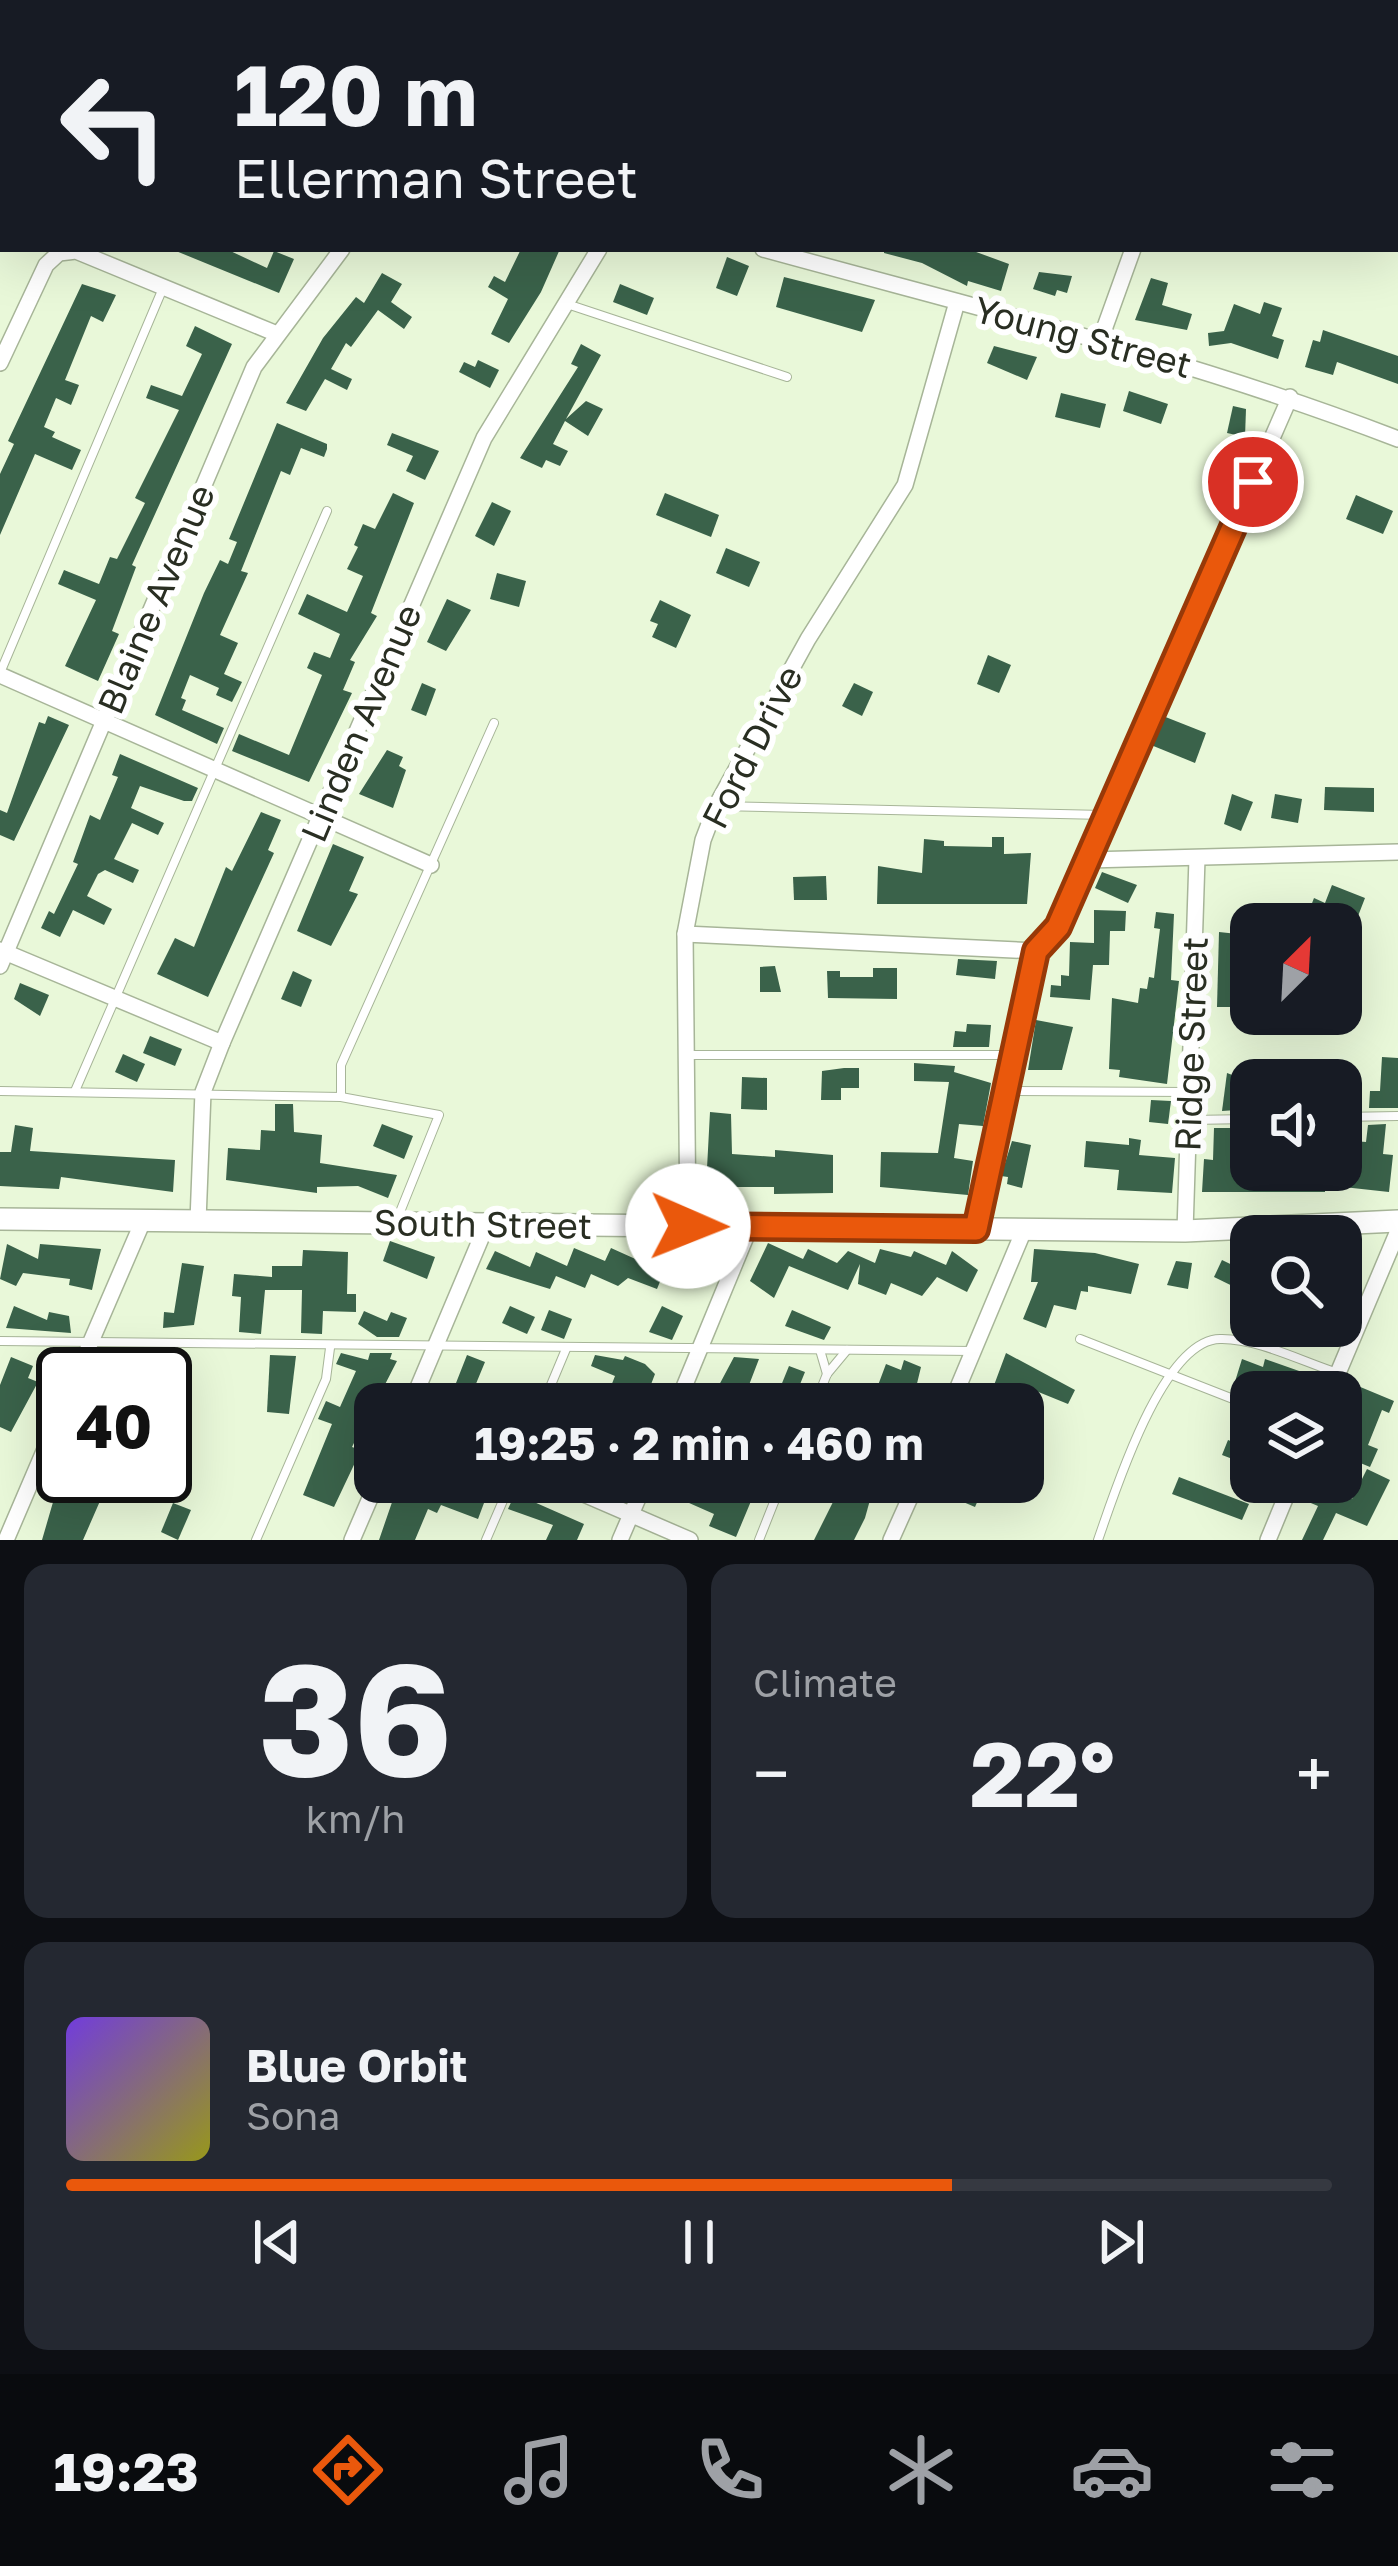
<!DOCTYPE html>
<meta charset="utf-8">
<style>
:root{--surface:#171b24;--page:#242831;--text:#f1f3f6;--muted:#9ea1a6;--line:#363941;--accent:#ea580c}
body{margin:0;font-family:"Golos Text",sans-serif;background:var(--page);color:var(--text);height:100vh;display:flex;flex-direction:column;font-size:45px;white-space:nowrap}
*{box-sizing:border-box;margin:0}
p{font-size:39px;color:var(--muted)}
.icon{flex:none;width:66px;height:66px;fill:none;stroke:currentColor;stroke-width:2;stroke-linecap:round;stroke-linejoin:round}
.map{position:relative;height:1540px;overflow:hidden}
.details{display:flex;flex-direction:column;gap:24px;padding:24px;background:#0d0f14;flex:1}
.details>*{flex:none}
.top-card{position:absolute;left:0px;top:0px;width:1398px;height:252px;box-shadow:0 12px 48px #0002;background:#171b24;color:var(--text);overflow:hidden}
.needle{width:78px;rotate:24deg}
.fabs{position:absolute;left:1230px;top:903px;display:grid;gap:24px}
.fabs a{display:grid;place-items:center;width:132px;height:132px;border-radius:24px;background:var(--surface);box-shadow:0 12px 48px #0002;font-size:60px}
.speed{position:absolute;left:36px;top:1347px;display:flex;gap:24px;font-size:60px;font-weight:700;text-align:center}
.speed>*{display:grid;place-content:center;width:156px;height:156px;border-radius:50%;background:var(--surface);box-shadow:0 12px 48px #0002;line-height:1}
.speed .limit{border:6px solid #111;border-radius:18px;background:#fff;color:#111}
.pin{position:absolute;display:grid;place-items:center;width:102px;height:102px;color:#fff;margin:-51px;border:6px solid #fff;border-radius:50%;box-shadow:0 3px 12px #0007}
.me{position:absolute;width:132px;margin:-66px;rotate:91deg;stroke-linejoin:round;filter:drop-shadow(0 0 9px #0008)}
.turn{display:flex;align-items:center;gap:42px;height:252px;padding:0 36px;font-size:54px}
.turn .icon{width:156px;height:156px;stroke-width:2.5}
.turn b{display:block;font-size:84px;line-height:102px}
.big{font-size:90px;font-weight:700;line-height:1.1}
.details .card{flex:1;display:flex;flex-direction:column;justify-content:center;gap:18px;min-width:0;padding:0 42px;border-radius:24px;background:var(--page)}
.details .dial{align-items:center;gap:0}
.dial b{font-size:156px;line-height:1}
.song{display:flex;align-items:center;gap:36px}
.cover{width:144px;height:144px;border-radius:18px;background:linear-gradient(135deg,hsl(260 70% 55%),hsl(60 70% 35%))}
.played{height:12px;border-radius:6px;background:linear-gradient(90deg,var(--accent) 70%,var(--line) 70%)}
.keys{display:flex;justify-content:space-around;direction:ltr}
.heat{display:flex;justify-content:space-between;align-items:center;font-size:66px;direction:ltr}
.details .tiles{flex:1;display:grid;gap:24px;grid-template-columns:1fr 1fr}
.card:last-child{grid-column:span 2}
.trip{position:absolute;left:354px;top:1383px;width:690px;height:120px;border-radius:24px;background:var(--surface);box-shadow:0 12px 48px #0002;font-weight:700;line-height:120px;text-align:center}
.menu{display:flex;height:192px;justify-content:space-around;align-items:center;background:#090b0e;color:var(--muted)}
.menu .icon{width:84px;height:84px}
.menu .selected{color:var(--accent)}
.menu b{font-size:54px;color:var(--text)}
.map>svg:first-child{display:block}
</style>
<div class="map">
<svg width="1398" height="1540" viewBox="0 0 1398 1540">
<rect width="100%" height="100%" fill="#e9f8d9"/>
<g fill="#3a624a">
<polygon points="171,249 226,249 267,268 274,251 294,259 279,293"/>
<polygon points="521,249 560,249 541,292 509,343 491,334 508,299 488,287 494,276 505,282"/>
<polygon points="884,249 968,249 1009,264 1001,291 968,281 967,286 922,263 884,253"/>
<polygon points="727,257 749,266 737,296 716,288"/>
<polygon points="1039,272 1072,276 1067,293 1057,290 1055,296 1033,289"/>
<polygon points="382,273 402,284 391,302 412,317 404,329 378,310 351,347 346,343 331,369 352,379 347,390 325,379 306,411 286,403 323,338 356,297 364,303"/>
<polygon points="784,277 875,300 862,332 776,307"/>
<polygon points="1151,278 1168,283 1162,305 1192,314 1187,330 1135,320"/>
<polygon points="82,284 116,295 103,322 91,316 65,380 79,385 71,405 56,398 44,427 55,432 52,437 81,450 72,470 35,454 0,535 0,474 14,444 8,441"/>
<polygon points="620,284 654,298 647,315 613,302"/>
<polygon points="1264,302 1282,308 1272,336 1284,340 1278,359 1231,343 1209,346 1208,333 1224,331 1234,304 1260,314"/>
<polygon points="195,326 232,344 132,565 136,567 112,631 119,634 98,681 65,666 96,600 58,584 64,570 99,584 110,557 117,559 145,503 135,498 179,410 146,398 151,385 182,396 202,354 186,346"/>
<polygon points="1323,330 1398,356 1398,384 1337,362 1333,375 1305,367 1313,340 1320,342"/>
<polygon points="581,344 601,355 566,419 586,401 603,409 588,436 565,421 553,444 568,451 560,466 546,460 542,468 520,458 578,367 571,364"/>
<polygon points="994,346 1037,357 1027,380 987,363"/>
<polygon points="478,360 499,370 490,388 459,372 464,362 475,367"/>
<polygon points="1129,391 1168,404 1161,424 1123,411"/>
<polygon points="1061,393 1106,404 1100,428 1055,417"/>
<polygon points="1233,406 1246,409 1245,437 1227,433"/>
<polygon points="277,423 327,444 327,449 324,457 301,448 290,475 281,471 241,571 248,573 220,635 238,643 224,674 242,682 232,702 216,695 219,688 190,675 181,698 186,700 182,710 224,728 217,744 155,715 204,593 220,560 228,564 237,542 229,539"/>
<polygon points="392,433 439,451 425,480 406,471 413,456 387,445"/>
<polygon points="393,493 414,503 371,613 377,616 350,660 355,662 343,690 352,693 309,782 232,751 239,734 289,755 322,675 307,668 314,652 330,658 340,634 298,614 307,594 347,612 363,576 347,569 358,547 354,545 363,524 375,529"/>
<polygon points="665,493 719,515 711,537 656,515"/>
<polygon points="1356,495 1393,511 1383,534 1346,519"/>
<polygon points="492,502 511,511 494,546 475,536"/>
<polygon points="726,548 760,562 749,587 716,573"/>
<polygon points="497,573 526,581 519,607 490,599"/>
<polygon points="447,599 471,610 446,651 427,642"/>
<polygon points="660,600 691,615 676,648 652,637 658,624 650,621"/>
<polygon points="988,655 1011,665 999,693 977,684"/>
<polygon points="422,683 436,689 426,716 411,710"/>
<polygon points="854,683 873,692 862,716 842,706"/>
<polygon points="48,716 69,725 14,841 0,835 0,810 7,813 39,722 45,724"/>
<polygon points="1163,716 1206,733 1195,763 1151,745"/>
<polygon points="387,750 403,757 399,766 406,770 393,808 359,794"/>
<polygon points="120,754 198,788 192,801 184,801 140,786 131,808 164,823 158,835 132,823 114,859 139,870 133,883 105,870 98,874 87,896 112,909 104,925 73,910 60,937 41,928 49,911 54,914 78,864 73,862 90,815 100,820 118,777 112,775"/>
<polygon points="1325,787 1374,788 1374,812 1324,810"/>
<polygon points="1232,794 1253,802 1241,831 1224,824"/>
<polygon points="1275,794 1302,799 1298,823 1271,818"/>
<polygon points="261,812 281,820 268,850 274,853 208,997 157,974 175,938 194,947 226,867 232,871"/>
<polygon points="992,837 1004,837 1004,854 1031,853 1027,904 877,904 878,866 922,873 924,839 944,841 944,846 992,847"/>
<polygon points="333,844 364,857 349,891 358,894 331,946 297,931"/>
<polygon points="1102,872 1137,885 1128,903 1095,888"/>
<polygon points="826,876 827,900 794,900 793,877"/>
<polygon points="1332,885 1365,898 1353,929 1309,911 1314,898 1325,903"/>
<polygon points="1094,910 1126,911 1125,931 1110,931 1109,965 1093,965 1090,1000 1050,997 1051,985 1061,986 1061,975 1069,976 1070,942 1094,943"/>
<polygon points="1156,912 1174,914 1171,980 1179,981 1167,1084 1119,1077 1120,1070 1109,1069 1112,998 1138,1003 1140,988 1147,989 1149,977 1154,978 1160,929 1154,928"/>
<polygon points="1219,932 1247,935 1239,1007 1217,1007"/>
<polygon points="958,959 997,961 995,979 956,975"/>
<polygon points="775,966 781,992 760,992 760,967"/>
<polygon points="873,968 897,968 897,999 828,998 827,971 840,971 840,977 873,977"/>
<polygon points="293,971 312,980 301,1007 281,999"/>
<polygon points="20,983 49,995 40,1016 14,999"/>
<polygon points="1036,1020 1073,1027 1062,1070 1028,1070"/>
<polygon points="967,1024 991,1025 989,1047 953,1047 955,1031 966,1032"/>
<polygon points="150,1036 182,1049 175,1066 143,1053"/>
<polygon points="123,1054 145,1064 137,1082 115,1072"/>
<polygon points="1382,1057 1398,1058 1398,1108 1369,1108 1370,1091 1380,1091"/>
<polygon points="914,1063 955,1066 954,1072 991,1083 983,1126 959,1124 954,1158 973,1161 968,1195 880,1187 881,1152 938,1153 949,1082 914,1081"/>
<polygon points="844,1068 859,1068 859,1088 841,1088 841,1100 821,1100 822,1071"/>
<polygon points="1227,1073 1246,1080 1251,1109 1222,1111"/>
<polygon points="742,1077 767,1078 767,1110 741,1109"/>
<polygon points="1151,1100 1171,1101 1168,1124 1149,1122"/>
<polygon points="275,1104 293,1104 294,1132 322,1135 320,1163 397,1175 388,1198 358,1186 317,1187 317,1193 226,1180 228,1148 260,1150 261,1130 275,1131"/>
<polygon points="710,1112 731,1114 732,1154 775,1157 775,1150 833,1155 833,1193 774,1194 774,1187 706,1187"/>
<polygon points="382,1124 413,1136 404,1159 373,1146"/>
<polygon points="1386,1124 1383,1154 1393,1155 1389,1192 1325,1185 1325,1192 1202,1192 1204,1159 1213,1160 1214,1128 1234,1128 1233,1158 1251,1160 1251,1170 1341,1170 1341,1140 1366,1142 1368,1125"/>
<polygon points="15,1125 33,1128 30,1151 175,1160 173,1192 61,1177 59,1189 0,1186 0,1152 11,1152"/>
<polygon points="1129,1138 1141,1140 1139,1155 1175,1158 1172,1193 1117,1190 1119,1170 1084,1167 1086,1141 1129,1145"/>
<polygon points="1012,1141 1031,1145 1022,1188 1007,1184 1008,1177 1001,1176"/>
<polygon points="390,1241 435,1257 427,1279 383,1261"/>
<polygon points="695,1241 715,1248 699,1286 680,1277"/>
<polygon points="768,1243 803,1259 808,1249 837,1263 848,1251 875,1263 880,1249 911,1257 914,1251 946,1265 952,1251 978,1270 967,1292 937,1277 922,1296 891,1283 886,1295 858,1284 860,1264 848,1290 789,1266 774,1298 750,1281"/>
<polygon points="7,1244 38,1259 40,1244 101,1249 92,1290 69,1285 70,1279 23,1273 16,1286 0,1279"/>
<polygon points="574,1248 605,1261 611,1248 642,1262 645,1253 668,1262 657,1289 628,1278 618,1286 591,1274 585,1288 556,1276 550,1289 486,1269 495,1251 530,1267 536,1252 567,1266"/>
<polygon points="1034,1249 1095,1253 1139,1264 1131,1294 1088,1286 1088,1292 1081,1291 1076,1310 1054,1305 1046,1328 1023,1319 1038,1282 1031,1282"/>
<polygon points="303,1250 348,1252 347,1294 356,1294 356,1312 323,1311 322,1334 301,1333 302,1290 265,1290 261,1334 239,1332 241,1297 232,1296 234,1274 272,1277 272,1266 302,1266"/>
<polygon points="1222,1260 1251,1274 1251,1295 1214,1277"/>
<polygon points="1176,1261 1192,1263 1188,1289 1167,1285"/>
<polygon points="182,1263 204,1266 194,1325 163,1328 164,1312 174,1313"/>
<polygon points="14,1306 47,1320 49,1312 69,1316 71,1333 6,1328"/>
<polygon points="510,1306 535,1317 527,1334 502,1323"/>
<polygon points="662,1306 683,1316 672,1340 649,1332"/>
<polygon points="549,1310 572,1319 564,1339 541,1330"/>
<polygon points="792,1310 831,1327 824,1340 785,1326"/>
<polygon points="364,1311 387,1321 391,1312 407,1318 399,1337 377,1337 358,1324"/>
<polygon points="341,1353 368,1360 370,1353 392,1353 390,1359 397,1361 375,1404 375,1416 369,1413 352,1447 361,1450 334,1507 303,1495 332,1424 318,1419 326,1401 340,1407 356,1371 336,1364"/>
<polygon points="1006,1353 1075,1390 1068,1404 1036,1391 1031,1404 987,1404"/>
<polygon points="270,1355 296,1356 289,1414 267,1412"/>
<polygon points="467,1355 485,1362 473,1391 500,1404 446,1404 434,1398 441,1384 452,1389 456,1383"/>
<polygon points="595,1355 623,1360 625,1356 645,1364 655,1374 650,1387 643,1384 635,1404 604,1404 615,1376 591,1366"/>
<polygon points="11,1357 33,1366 28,1378 38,1382 11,1432 0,1427 0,1385"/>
<polygon points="734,1357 759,1359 749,1385 776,1398 789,1366 805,1372 792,1404 709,1404"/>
<polygon points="160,1359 184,1359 184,1385 165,1384"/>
<polygon points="1242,1359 1263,1367 1265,1359 1319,1378 1314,1392 1283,1392 1258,1383 1251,1394 1233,1388"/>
<polygon points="904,1360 921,1367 914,1396 904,1392 899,1404 871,1404 886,1364 901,1370"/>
<polygon points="1358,1386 1394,1401 1389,1413 1382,1410 1368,1445 1378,1449 1370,1467 1341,1455 1347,1433 1341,1425"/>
<polygon points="1251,1416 1251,1466 1222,1455 1228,1440 1239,1444"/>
<polygon points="1367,1469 1390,1480 1367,1526 1336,1513 1323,1540 1302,1540 1318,1506 1306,1501 1314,1482 1352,1499"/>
<polygon points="75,1476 128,1476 143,1482 137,1497 107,1485 83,1540 42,1540 58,1485 69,1489"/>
<polygon points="1179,1477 1249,1504 1242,1520 1172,1494"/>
<polygon points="399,1482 433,1495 436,1490 484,1503 478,1519 441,1505 437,1513 428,1509 415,1540 379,1540"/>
<polygon points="676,1482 759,1482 736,1537 709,1526 714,1514 671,1495"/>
<polygon points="843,1482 875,1482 865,1518 854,1540 814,1540"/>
<polygon points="947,1482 983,1489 975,1507 942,1493"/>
<polygon points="518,1487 537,1495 534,1502 584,1524 577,1540 546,1540 553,1525 508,1509"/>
<polygon points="173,1503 191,1510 178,1540 161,1532"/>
</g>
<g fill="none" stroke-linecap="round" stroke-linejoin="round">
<g stroke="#a7b598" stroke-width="10">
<g id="lane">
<polyline points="858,0 869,3"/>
<polyline points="93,3 94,0"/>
<polyline points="342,3 343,0"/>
<polyline points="591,3 591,0"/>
<polyline points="1088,3 1090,0"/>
<polyline points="567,304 787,377"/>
<polyline points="0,673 163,288"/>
<polyline points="717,806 1104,815"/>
<polyline points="688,1055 1015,1055"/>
<polyline points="0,1091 341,1097 439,1115 398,1217"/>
<polyline points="75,1091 327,511"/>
<polyline points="1009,1091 1187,1092"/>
<polyline points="341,1097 341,1065 494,723"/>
<polyline points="1341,1117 1398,1116"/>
<polyline points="1190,1120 1251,1119"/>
<polyline points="1080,1339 1251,1406"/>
<polyline points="0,1341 973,1351"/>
<polyline points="820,1350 827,1374"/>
<polyline points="543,1404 566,1349"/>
<polyline points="815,1404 827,1374 847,1350"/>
<polyline points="256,1540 326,1379 330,1348"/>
<polyline points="486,1540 511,1482"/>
<polyline points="759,1540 782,1482"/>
<path d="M1098,1540C1115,1492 1162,1340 1220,1339C1257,1338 1303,1362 1338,1373"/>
</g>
</g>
<g stroke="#a7b598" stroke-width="18">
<g id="street">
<polyline points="214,3 215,0"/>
<polyline points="459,3 459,0"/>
<polyline points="755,3 757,0"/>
<polyline points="1226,3 1227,0"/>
<polyline points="0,40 3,41"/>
<path d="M763,249C977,308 1191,359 1398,439"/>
<polyline points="1101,338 1133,249"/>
<polyline points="0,363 46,265 59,253 76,251 277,334"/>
<polyline points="0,675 431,865"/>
<polyline points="1088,860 1398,852"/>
<polyline points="685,934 1036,951"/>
<polyline points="0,950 222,1043"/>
<polyline points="0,966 254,367 342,249"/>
<polyline points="198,1221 203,1092 222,1043 484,438 599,249"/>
<polyline points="688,1226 685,934 703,840 716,806 808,639 905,485 957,302"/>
<polyline points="976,1229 1036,951 1058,927 1290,397"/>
<polyline points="1185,1231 1197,858"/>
<polyline points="77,1374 143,1221"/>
<polyline points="1330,1392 1398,1231"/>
<polyline points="411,1404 487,1224"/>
<polyline points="677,1404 750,1227"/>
<polyline points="951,1404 1024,1230"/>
<polyline points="556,1482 690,1540"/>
<polyline points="6,1540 63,1407"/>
<polyline points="352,1540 377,1482"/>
<polyline points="620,1540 645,1482"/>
<polyline points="891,1540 917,1482"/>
<polyline points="1268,1540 1292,1482"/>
</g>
</g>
<g stroke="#a7b598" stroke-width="24">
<polyline id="secondary" points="0,1219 1185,1231 1398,1221"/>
</g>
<use href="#lane" stroke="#fff" stroke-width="8"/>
<use href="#street" stroke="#fff" stroke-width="15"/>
<use href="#secondary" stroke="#fff" stroke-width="21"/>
</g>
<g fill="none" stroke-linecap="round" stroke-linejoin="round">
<g stroke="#983908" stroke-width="30">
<polyline id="route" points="688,1226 976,1229 1036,951 1058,927 1253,482"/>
</g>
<use href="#route" stroke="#ea580c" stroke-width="21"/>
</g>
<g text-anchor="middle" stroke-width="12" stroke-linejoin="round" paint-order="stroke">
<g font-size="36" fill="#292e22" stroke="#fff">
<text transform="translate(1083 337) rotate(15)" y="13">Young Street</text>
<text transform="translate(156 599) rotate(-67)" y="13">Blaine Avenue</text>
<text transform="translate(361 723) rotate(-67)" y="13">Linden Avenue</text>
<text transform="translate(752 747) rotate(-63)" y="13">Ford Drive</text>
<text transform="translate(1191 1044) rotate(-88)" y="13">Ridge Street</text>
<text transform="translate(483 1224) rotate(1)" y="13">South Street</text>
</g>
</g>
</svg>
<div class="fabs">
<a><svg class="needle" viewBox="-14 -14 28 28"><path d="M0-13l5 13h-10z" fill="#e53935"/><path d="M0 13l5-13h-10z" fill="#9ea1a6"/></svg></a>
<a><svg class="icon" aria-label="sound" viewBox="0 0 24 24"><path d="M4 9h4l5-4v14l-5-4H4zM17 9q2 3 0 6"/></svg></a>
<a><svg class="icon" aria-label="search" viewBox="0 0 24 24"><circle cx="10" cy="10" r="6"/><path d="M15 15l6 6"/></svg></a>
<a><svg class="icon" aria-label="layers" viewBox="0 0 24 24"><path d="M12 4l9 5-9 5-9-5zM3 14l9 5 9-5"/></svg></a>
</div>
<div class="speed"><div class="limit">40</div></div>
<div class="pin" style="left:1253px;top:482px;background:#d93025"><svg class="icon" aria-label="arrive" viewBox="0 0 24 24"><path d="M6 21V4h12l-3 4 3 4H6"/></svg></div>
<svg class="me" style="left:688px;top:1226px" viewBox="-20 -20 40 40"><circle r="19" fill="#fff"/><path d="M0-13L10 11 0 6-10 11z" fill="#ea580c"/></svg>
<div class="trip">19:25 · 2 min · 460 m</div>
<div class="top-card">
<div class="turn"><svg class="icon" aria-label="left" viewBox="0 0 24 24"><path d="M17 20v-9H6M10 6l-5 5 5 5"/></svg><div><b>120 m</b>Ellerman Street</div></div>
</div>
</div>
<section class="details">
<div class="tiles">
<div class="card dial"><b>36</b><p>km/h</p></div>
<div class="card"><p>Climate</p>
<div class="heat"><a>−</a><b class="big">22°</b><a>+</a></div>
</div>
<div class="card">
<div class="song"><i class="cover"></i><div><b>Blue Orbit</b><p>Sona</p></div></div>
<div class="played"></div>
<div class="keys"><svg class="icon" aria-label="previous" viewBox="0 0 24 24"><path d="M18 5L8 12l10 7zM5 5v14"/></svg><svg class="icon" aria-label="pause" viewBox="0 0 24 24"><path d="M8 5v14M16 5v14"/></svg><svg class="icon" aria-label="next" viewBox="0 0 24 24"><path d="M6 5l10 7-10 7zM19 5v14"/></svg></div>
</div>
</div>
</section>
<nav class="menu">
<b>19:23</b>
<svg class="icon selected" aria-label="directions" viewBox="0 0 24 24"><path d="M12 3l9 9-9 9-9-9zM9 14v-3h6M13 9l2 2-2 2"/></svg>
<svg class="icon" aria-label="music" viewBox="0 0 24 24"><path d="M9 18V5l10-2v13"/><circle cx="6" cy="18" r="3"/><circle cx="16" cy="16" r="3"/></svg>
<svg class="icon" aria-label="phone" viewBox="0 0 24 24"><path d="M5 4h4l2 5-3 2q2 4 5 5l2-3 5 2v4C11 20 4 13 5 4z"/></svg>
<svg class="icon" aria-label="climate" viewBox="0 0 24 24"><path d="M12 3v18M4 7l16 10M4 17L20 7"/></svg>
<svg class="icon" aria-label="car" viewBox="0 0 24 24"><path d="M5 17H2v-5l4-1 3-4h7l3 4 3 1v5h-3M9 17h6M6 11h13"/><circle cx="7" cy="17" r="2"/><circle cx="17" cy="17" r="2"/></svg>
<svg class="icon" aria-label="filters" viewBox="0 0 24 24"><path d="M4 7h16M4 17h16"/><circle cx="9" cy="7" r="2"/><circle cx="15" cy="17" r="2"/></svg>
</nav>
